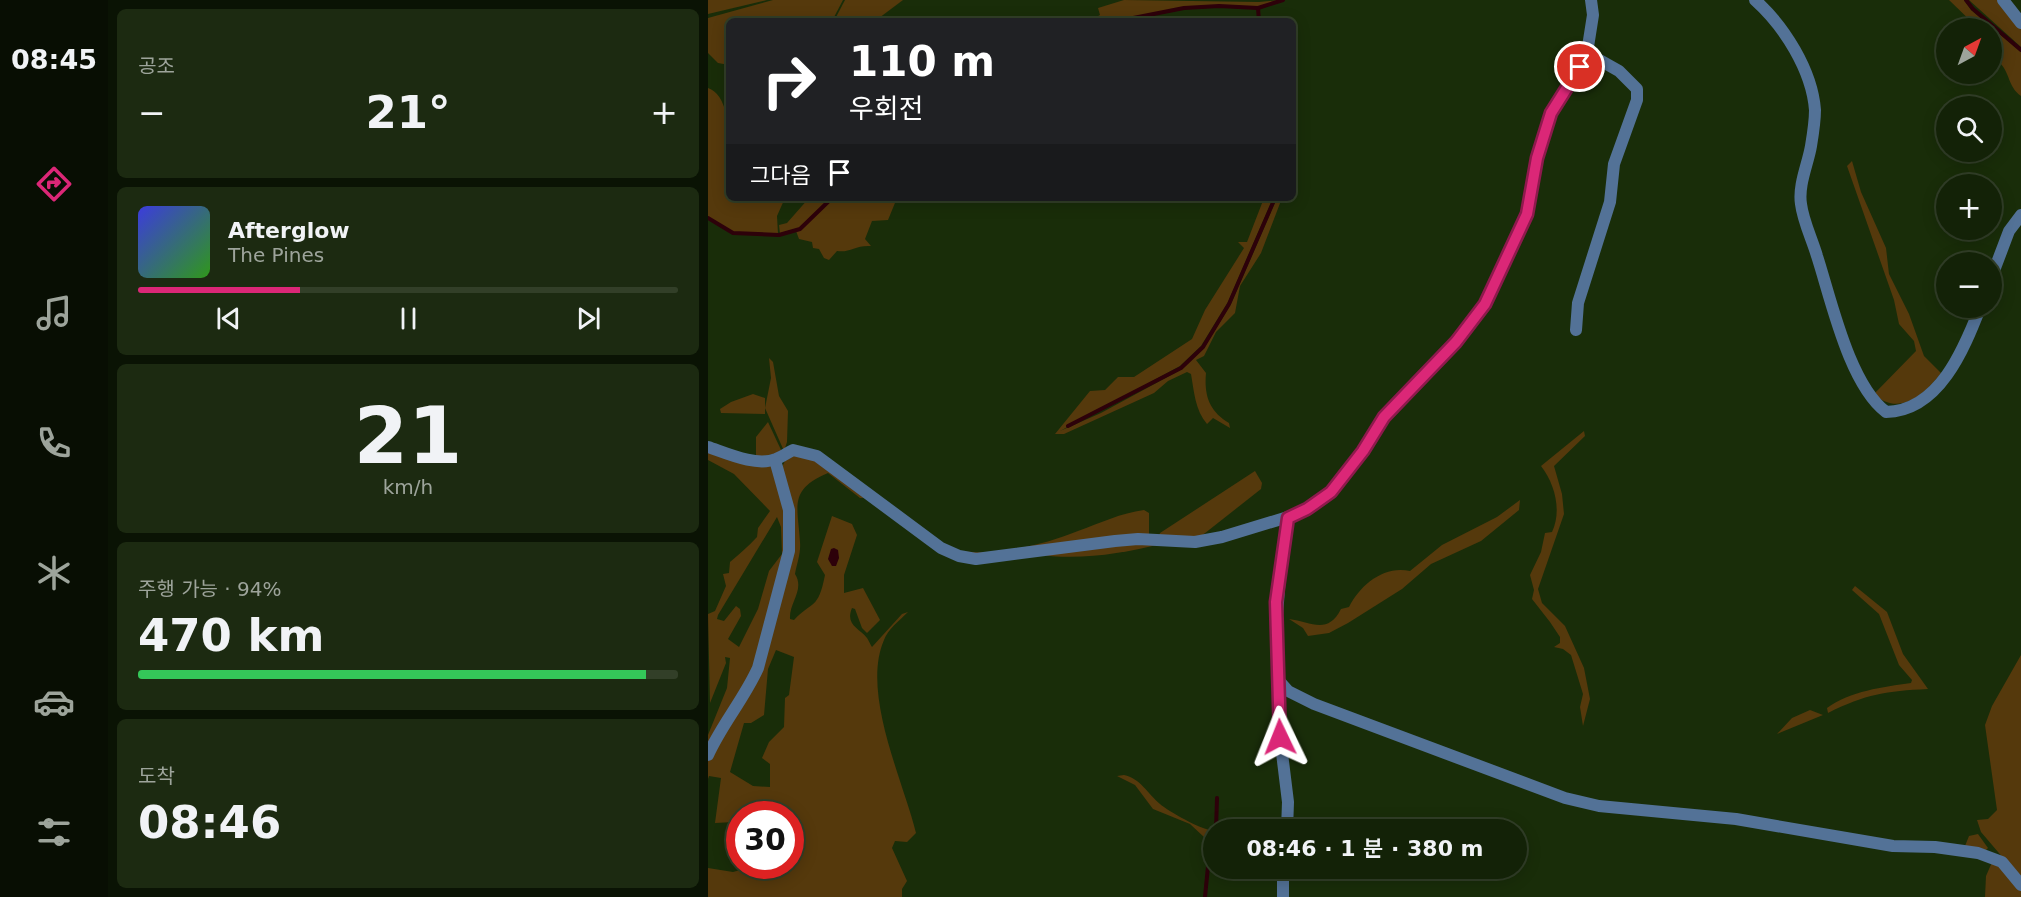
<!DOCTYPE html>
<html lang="ko">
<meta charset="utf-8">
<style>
:root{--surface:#132207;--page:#1c2a11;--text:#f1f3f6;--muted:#9da49b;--line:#323f28;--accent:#db2777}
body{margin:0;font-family:"DejaVu Sans","Noto Sans KR",sans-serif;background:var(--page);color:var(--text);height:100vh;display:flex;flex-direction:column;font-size:22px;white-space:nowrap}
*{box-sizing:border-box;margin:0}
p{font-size:20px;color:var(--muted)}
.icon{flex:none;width:33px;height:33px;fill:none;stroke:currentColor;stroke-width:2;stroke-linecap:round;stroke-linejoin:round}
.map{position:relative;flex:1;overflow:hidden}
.panel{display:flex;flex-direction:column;gap:9px;padding:9px;background:#0a1304;width:600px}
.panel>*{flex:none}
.hud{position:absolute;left:18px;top:18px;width:570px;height:183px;border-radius:9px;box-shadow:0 3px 15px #0003,0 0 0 2px var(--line);background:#202124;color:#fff;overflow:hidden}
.needle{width:39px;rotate:41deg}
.controls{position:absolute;left:1228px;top:18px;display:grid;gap:12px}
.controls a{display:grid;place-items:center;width:66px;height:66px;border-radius:50%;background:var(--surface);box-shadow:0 3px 15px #0003,0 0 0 2px var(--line);font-size:30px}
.speed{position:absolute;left:18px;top:801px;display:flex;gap:12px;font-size:30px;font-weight:700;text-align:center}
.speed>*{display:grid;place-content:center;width:78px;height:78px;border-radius:50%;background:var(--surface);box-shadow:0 3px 15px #0003,0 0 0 2px var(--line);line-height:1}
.speed .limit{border:9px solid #d22;background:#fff;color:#111}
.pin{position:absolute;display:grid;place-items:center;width:51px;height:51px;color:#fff;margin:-26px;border:3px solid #fff;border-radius:50%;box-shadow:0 2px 6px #0007}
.me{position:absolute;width:66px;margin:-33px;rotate:358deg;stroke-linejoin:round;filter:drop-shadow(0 0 4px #0008)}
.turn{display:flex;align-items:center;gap:21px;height:126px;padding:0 24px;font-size:27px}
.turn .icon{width:78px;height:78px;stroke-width:2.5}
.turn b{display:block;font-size:42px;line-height:51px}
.then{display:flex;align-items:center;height:57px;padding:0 24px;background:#0003;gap:12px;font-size:22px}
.big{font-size:45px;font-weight:600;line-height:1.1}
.panel .tile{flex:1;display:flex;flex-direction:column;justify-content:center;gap:9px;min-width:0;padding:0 21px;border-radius:9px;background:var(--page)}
.panel .dial{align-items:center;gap:0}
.dial b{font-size:78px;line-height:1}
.song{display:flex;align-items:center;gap:18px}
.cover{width:72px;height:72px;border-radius:9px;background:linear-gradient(135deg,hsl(240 70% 55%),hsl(110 70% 35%))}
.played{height:6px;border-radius:3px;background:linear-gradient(90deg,var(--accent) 30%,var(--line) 30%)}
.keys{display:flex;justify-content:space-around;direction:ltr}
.heat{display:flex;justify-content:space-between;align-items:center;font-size:33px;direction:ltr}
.charge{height:9px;border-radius:4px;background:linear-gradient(90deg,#34c759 94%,var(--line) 0)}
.trip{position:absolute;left:495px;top:819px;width:324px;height:60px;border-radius:30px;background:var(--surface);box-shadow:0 3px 15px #0003,0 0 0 2px var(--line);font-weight:600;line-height:60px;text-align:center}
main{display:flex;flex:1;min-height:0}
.menu{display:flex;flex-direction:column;width:108px;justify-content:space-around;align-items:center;background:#080e03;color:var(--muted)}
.menu .icon{width:42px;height:42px}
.menu .current{color:var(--accent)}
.menu b{font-size:27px;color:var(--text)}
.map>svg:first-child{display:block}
</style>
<main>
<nav class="menu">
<b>08:45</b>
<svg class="icon current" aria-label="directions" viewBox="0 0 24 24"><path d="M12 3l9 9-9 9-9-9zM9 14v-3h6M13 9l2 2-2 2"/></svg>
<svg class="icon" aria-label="music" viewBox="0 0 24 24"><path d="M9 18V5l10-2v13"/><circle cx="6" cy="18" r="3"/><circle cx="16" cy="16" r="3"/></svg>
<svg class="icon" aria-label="phone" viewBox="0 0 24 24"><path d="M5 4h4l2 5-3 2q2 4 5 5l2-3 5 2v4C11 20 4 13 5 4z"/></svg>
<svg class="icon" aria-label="climate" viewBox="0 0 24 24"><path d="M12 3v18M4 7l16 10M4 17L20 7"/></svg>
<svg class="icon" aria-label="car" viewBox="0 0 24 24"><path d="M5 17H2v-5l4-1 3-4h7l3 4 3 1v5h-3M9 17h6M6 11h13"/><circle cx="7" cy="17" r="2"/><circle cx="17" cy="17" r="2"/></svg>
<svg class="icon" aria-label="filters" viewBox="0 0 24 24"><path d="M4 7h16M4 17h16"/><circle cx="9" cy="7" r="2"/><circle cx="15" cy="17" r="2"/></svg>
</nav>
<section class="panel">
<div class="tile"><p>공조</p>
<div class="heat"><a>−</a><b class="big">21°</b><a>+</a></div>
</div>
<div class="tile">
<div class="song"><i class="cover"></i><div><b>Afterglow</b><p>The Pines</p></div></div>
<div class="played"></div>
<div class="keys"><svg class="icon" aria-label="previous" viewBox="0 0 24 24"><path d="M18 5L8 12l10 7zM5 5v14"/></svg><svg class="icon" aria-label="pause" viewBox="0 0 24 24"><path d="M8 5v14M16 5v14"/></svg><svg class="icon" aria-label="next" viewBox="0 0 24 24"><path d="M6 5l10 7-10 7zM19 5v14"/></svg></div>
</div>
<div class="tile dial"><b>21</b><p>km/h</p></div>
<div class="tile"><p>주행 가능 · 94%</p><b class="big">470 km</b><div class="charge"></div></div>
<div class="tile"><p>도착</p><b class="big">08:46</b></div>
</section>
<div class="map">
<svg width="1313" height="897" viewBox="0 0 1313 897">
<rect width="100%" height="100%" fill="#192d09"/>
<g fill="#55390c" fill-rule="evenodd">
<polygon points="0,0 59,0 0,14"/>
<polygon points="65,0 135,0 124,21 21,21 21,65 10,63 0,53 0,18"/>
<polygon points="137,0 195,0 167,21 126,21"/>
<polygon points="416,0 551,2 572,0 550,8 511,5 476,7 408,21 380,21 392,15 390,8"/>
<path d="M1241,0H1256L1263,10L1313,52V96C1300,87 1302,72 1291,62L1292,51L1284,41V28H1270Z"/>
<polygon points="1261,0 1291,0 1313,28 1313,47"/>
<path d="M0,88C29,97 21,172 21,198H77L69,216L70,234L25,232L0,217Z"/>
<path d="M1144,161L1153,192L1178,248L1181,274L1201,314L1216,356L1233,373C1216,395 1191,417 1166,394L1208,351L1206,341L1191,324L1186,300L1139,166Z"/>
<polygon points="101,198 122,198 91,228 72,234 71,225 79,223"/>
<path d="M126,198H189L180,220L164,221L157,239L163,246C147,245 142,253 129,251L121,260L116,258L111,249L105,248L104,242L91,239L88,231Z"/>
<path d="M556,198H565L520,302L493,346L472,366L352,431L393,413L474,369L496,348L523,304L569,198H574L553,253L532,286L527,313L508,332L496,356L488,360L498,373C496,395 501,411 521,423L522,428L505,418L499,424C487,410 486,391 483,374L479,372L460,381L446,393L356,434H347L382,391L397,390L410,377H426L484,339L497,310L536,248L530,242H539Z"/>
<polygon points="61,358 65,362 71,396 80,411 79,442 76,451 57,408 63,378"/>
<polygon points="45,394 57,398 57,414 13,413 12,409 23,402"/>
<polygon points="60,422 74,452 48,458 48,437"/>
<path d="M876,431L877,436L846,466L854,494L856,514L830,589L834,603L857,626L876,668L882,699L875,726L872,707L875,694L863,655L855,649L846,647L852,643V637L842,622L824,599L826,590L822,575L833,552L837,533L844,532C854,511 847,484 833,466Z"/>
<path d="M0,448L66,462L81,530L48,668L0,750V735L19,688L22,658L17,657L18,663L2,703L0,614L7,611L18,586L15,574L21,573L22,562C31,554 40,547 49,537L50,528L62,511L26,474L0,460ZM69,517L73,527L74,554L61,571L50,609L31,647L20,639L33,616L32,609L28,606L16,621L9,619L10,615Z"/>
<path d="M87,455L107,460L159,498H152L120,473C80,490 90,506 92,542C93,553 89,563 87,574C97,590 81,602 82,619L86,620C105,600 110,610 117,575L109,562L124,516L144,524L149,535L136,575V593L155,588L172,620L159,633L154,628L147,609L144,608C137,625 151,628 159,638C161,641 162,644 164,647L194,614L200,612C191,621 180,629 176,640C153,693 195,780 208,833L199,842L187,841L184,848L199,881L194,889V897H0V868L25,872L46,866H82V814H32L31,835L26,822L7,823L13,778L1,776L0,779V761L42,690L84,554L74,467L78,459ZM68,650L86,657L81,695L77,698L76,727L61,742L54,758L62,764V787L45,786L22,772L36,723H43L56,715L60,669Z"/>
<polygon points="547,471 554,483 553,489 487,541 450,538 452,533"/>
<path d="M812,500L811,510L773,541L723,564L694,589L640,623L621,633L600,636L595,628L581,619C603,622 620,635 633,609L641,607C652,585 676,565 702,571L734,545L789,517Z"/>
<path d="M436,510L441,513V538L268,557L246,550C286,557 332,546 370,531C392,523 413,513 436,510Z"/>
<path d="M428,543L453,544C413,554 368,561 327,554Z"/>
<path d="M1147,586L1179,612L1195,654L1220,689C1178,691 1158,694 1120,713L1119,708C1142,691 1175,687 1203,683L1204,680L1191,665L1171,614L1144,590Z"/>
<polygon points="1313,655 1313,879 1273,832 1269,820 1280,819 1289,810 1277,725 1284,706"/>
<polygon points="1102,710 1115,715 1069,734 1084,718"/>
<path d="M416,775C432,778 440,794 452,804C460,811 497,832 505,830L499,869L496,837L482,824L445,809L427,785L409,776Z"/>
<polygon points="1270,834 1280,848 1277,851 1257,846 1261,836"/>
<polygon points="1285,860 1313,889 1313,897 1277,897 1278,876"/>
</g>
<polygon fill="#2d010a" points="126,548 130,550 131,558 128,566 124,566 120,559 123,549"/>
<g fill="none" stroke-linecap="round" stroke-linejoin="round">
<g stroke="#2d010a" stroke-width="4">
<polyline points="1258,0 1265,9 1313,50"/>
<polyline points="550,8 551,21"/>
<polyline points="410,21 476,8 511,6 550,8 575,0"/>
<polyline points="0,218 25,233 71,235 92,229 124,198"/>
<polyline points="360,426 473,368 495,347 521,304 567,198"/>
<polyline points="508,830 509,798"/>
<polyline points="497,897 502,846 506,834"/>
</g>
<g stroke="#537297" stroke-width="12">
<path d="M1047,0C1076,26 1104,70 1107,110C1107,121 1105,134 1103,146C1100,164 1090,185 1093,204C1095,221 1104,239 1109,256C1123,299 1141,384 1178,412C1231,411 1256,349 1272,308"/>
<polyline points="1295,0 1313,23"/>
<polyline points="1284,276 1301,231 1313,215"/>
<polyline points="868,330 870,303 902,202 906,164 929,100 929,89 911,71 879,53"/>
<path d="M0,447C18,453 48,467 68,459C74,457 79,453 85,450L109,456L233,548L251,556L268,559L407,541L430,539L487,542L514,537L580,517L599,509L623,492L655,451L676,417L748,342L777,304L819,214L829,158L843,113L879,53L885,15L883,0"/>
<polyline points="572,682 580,691 606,704 857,798 891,806 1028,819 1185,846 1227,847 1270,853 1294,862 1313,885"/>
<path d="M0,755C14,724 36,699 50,668L81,551V510L67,460"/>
<polyline points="579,830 580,802 572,737 568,629 573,562 580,517"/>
<polyline points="575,897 575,868"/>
</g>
</g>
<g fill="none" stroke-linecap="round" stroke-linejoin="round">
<g stroke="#8e194d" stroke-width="15">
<polyline id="route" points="572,737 568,602 580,518 599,509 623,492 655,451 676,417 748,342 777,304 819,214 829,158 843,113 872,67"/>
</g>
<use href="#route" stroke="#db2777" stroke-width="10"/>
</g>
</svg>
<div class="controls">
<a><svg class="needle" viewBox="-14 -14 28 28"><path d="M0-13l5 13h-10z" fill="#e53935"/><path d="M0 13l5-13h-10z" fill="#9da49b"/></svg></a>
<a><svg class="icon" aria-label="search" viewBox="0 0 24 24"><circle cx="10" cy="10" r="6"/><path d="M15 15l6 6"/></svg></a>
<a>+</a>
<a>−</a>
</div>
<div class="speed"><div class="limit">30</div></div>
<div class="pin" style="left:872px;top:67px;background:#d93025"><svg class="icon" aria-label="arrive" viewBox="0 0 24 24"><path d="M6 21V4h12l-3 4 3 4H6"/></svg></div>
<svg class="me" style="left:572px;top:737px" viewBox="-20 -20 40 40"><path d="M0-17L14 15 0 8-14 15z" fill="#db2777" stroke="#fff" stroke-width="4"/></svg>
<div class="trip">08:46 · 1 분 · 380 m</div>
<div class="hud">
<div class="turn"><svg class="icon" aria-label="right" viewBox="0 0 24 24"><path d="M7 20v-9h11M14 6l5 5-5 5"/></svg><div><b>110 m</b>우회전</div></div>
<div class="then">그다음<svg class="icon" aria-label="arrive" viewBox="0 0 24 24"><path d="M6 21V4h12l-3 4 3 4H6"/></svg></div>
</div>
</div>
</main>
